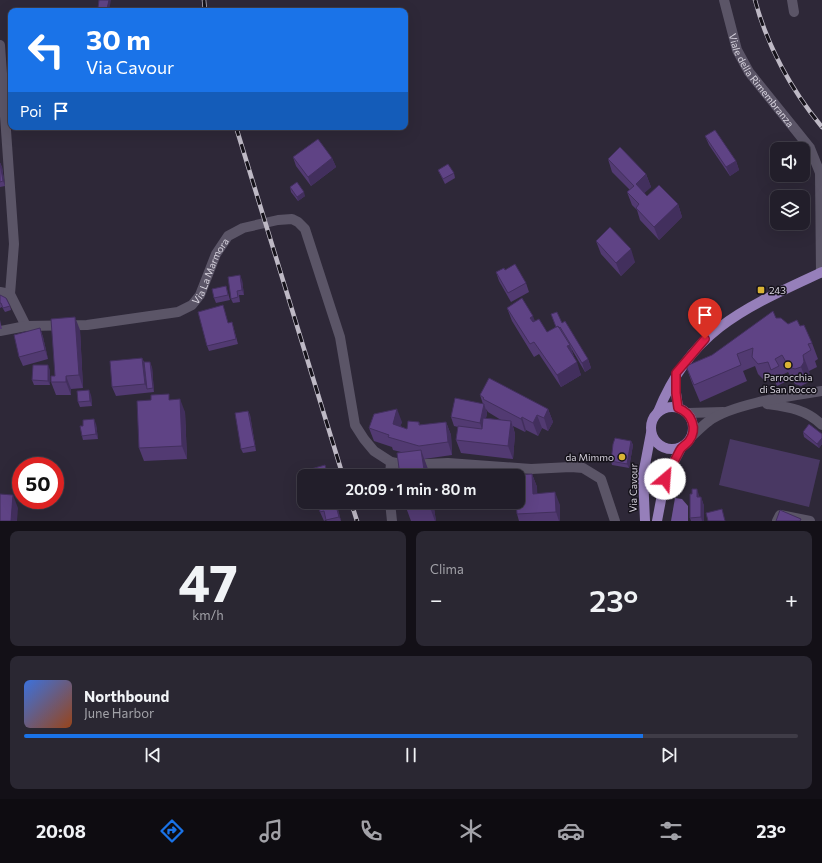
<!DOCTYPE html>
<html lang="it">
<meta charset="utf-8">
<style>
:root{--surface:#221e2a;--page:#2a2732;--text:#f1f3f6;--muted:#a2a2a8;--line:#3f3c47;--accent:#1a73e8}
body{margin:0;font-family:Commissioner,sans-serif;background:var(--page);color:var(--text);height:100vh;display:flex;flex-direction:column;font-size:15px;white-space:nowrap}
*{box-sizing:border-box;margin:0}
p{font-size:13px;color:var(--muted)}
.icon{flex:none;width:22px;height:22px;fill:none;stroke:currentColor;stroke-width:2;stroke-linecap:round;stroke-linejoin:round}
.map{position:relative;height:521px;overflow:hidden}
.side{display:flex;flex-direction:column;gap:10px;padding:10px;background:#131017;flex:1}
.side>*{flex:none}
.banner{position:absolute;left:8px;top:8px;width:400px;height:122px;border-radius:8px;box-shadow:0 4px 16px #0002,0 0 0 1px var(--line);background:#1a73e8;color:#fff;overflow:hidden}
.tools{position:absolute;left:770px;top:142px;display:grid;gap:8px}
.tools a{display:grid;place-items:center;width:40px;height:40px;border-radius:8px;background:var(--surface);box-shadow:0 4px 16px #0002,0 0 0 1px var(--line);font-size:20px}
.speed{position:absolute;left:12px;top:457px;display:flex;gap:8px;font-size:20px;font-weight:700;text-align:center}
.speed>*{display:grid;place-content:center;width:52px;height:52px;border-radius:50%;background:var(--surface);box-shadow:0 4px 16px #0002,0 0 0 1px var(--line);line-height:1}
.speed .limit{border:6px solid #d22;background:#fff;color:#111}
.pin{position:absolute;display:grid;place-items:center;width:34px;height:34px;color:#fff;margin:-41px -17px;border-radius:50% 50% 50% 0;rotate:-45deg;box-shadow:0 0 4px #0007}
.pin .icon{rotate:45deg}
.me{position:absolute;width:44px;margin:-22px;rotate:27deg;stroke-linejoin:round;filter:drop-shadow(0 0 3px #0008)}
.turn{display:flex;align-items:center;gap:14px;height:84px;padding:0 12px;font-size:18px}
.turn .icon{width:52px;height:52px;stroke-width:2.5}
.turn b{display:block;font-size:28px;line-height:34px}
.then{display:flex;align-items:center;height:38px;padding:0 12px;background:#0003;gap:8px;font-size:15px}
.big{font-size:30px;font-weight:600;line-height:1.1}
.side .widget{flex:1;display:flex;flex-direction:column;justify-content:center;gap:6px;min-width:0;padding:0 14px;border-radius:8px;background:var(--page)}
.side .dial{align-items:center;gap:0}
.dial b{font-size:52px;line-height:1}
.song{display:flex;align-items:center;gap:12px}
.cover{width:48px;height:48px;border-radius:6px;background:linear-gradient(135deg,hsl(220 70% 55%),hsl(20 70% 35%))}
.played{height:4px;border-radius:2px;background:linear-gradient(90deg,var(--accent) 80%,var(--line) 80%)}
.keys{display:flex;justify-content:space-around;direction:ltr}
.heat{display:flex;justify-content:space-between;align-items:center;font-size:22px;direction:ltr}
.side .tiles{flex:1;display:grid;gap:10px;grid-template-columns:1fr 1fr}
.widget:last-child{grid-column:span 2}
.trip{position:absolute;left:297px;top:469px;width:228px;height:40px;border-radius:8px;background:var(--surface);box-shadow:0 4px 16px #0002,0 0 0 1px var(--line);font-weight:600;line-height:40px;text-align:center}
.menu{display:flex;height:64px;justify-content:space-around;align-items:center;background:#0e0c11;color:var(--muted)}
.menu .icon{width:28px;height:28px}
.menu .selected{color:var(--accent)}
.menu b{font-size:18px;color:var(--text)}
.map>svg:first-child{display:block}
</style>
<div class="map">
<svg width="822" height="521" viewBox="0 0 822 521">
<rect width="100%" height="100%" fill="#2e2838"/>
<polygon fill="#493863" points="730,439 820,460 809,507 719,485"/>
<polygon fill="#6e5396" points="675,498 682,499 688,506 688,521 671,521"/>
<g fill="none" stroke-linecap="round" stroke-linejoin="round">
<g stroke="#5b5567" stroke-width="10">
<path id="s1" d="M724,0L737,50L749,72L810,148L820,173L821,273"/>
<polyline points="792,0 794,12"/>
<polyline points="0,45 14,244 10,294 26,326"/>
<polyline points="0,292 10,294"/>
<path id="s2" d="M0,331L26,326L87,325L178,312L192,305L200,295L216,254L228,236L243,228L278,220L292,219L298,222L305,229L340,337L355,425L364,439L374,451L391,462L407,465L448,463L531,469L571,467L583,468L601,479L615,521"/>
<path d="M767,404C788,407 806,409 822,425"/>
<polyline points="688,413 723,412"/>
<path d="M693,435C698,431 703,425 709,421C734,403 791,396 822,391"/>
<polyline points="390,476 391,462"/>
<polyline points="390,502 392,521"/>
<polyline points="777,521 780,515 810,521"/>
</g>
<g stroke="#967fba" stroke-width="10">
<polyline points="676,375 676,393 678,407"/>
<circle cx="672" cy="428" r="21"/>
<path d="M658,412C691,329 747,307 822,272"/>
<polyline points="645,521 643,475 651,433"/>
<polyline points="657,521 665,479 681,448"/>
</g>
<g stroke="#beb9c5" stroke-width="4.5">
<g id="rail">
<polyline points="204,0 205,11"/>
<path d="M755,0C767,46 792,91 822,127"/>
<polyline points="236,127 343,476"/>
<polyline points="351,502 357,521"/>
</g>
</g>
<use href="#rail" stroke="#15121a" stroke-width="3" stroke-dasharray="9" stroke-linecap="butt"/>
</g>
<g fill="#523a72" fill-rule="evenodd">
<polygon points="99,0 109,11 99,11 98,8"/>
<polygon points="705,136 736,161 739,170 730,176 709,145"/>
<polygon points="293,157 332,158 336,167 311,186 296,166"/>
<polygon points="608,159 646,174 651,187 644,193 647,196 678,204 682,217 659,240 640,220 637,210 632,205 627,192 630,190 612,172"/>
<polygon points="0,163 2,167 5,186 0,187"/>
<polygon points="438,170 454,173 455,178 445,184"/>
<polygon points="290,187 305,196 298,201 291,192"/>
<polygon points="596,241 635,262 621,276 601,254"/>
<polygon points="505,270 526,283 529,292 511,302 499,281 496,272"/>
<polygon points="242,280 244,295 239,295 240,302 233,303 231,299"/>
<polygon points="226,286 230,300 216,303 214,298"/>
<polygon points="0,295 10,306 11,310 5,312 2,307 0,308"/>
<polygon points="223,305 228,323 232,322 238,344 209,351 207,346"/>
<polygon points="507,308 535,321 547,332 556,327 551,314 562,323 588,359 591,368 585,372 571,348 574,357 574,358 581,375 561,387 539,354 534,357 512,321"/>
<polygon points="776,318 788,324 800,326 812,343 818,359 815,361 817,367 809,371 810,378 807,383 801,386 795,384 788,372 782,375 785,382 777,386 774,379 764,380 758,374 755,366 743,371 747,381 700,402 692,383 686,366 712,355"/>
<polygon points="0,320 2,329 0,329"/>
<polygon points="40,328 43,337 48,359 23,366 19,357"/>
<polygon points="80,330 83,388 71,389 71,395 56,395 51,382 55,376"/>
<polygon points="142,358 144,362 152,367 154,392 116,396 112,387"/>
<polygon points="50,370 50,385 34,385 32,380"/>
<polygon points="91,395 92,406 80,407 78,402"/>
<path d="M480,395L548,409L553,422L548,431L542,428L538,436L526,430L525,432L513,426L515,434L513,459L461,453L456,440L458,427L454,426L451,417L483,404ZM486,409L488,412L501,420L486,418L487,413Z"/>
<polygon points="170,400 185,412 187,459 144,461 139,448"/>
<polygon points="248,411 250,415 256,451 243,453 241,449"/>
<polygon points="402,422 400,426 407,429 419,422 420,425 446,422 451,435 452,455 424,459 429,472 401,452 393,450 392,447 374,441 369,428"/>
<polygon points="96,424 98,439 83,440 82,436 83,426"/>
<polygon points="803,432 822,434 822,444 819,448 804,437"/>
<polygon points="631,441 633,445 629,468 612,465 611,461"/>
<polygon points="532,474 537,487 537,493 560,505 560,521 519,521 517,514"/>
<polygon points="700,497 701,497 704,506 704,521 691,521 690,518"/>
<polygon points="318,502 336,502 341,521 327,521 326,520 324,521 320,512"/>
<polygon points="404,502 433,502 436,521 411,521"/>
</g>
<g fill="#422f5d">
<polygon points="109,0 111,0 109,11 108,11 107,9"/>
<polygon points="332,158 336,167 311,186 308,177"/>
<polygon points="736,161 739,170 730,176 726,167"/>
<polygon points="0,163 2,167 5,186 3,181"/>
<polygon points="646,174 651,187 640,197 636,184"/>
<polygon points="304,192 305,196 298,201 297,197"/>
<polygon points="678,204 682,217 659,240 654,227"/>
<polygon points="631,249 635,262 621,276 616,263"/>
<polygon points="240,275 242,280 244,295 242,290"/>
<polygon points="533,316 538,329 535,331 530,318"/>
<polygon points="75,317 80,330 83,388 79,375"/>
<polygon points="40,328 43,337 48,359 45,350"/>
<polygon points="570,345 574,357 571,359 567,346"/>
<polygon points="803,355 809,371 810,378 807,383 801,367"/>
<polygon points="142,358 146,367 147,389 145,384"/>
<polygon points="588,359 591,368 585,372 582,363"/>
<polygon points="150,362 152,367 154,392 153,388"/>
<polygon points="577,362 581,375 561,387 557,375"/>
<polygon points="48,365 50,370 50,385 48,381"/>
<polygon points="66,376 71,389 71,395 66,382"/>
<polygon points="89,390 91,395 92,406 90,401"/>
<polygon points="180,399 185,412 187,459 182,446"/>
<polygon points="484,404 487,413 483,432 480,423"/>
<polygon points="397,409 402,422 397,436 393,424"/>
<polygon points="548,409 553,422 548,431 544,418"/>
<polygon points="248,411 250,415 256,451"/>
<polygon points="537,415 542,428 538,436 533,423"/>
<polygon points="522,417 526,430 525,432 521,419"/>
<polygon points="94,419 96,424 98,439 96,434"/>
<polygon points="511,421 515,434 513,459 508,446"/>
<polygon points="446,422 451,435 452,455 448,442"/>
<polygon points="822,438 822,444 819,448 817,444"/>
<polygon points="631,441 633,445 629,468 627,464"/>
<polygon points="421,450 429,472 430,476 425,476"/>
<polygon points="532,474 537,487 538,506 533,494"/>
<polygon points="697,489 700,498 697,497"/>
<polygon points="555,492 560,505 560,521 559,521 556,512"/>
<polygon points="13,495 18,508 17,521 11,521"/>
<polygon points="701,497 704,506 704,521 702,521 701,517"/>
<polygon points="335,502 336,502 341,521 339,517"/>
<polygon points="428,502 433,502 436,521 435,521"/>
</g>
<g fill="#5f4385" stroke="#422f5d">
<polygon points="99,0 109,0 107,9 98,8"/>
<polygon points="715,130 736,161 726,167 705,136"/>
<polygon points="318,139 332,158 308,177 293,157"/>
<polygon points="620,147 646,174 636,184 647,196 659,185 678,204 654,227 636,208 639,204 627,192 634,186 608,159"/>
<polygon points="0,163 3,181 0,182"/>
<polygon points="448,164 454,173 443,179 438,170"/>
<polygon points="297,182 304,192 297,197 290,187"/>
<polygon points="610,227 631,249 616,263 596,241"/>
<polygon points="515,264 526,283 508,293 496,272 504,268 505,270"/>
<polygon points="240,275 242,290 237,291 238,297 231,299 228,277"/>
<polygon points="226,286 228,295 214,298 212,289"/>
<polygon points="0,295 6,298 10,306 3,308 1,303 0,303"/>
<polygon points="522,298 533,316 530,318 533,322 539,319 547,332 558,326 570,345 567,346 577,362 557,375 534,342 530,344 507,308"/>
<polygon points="223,305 228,323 232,322 236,339 207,346 198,312"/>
<polygon points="773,311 776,318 781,318 788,324 797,320 800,326 804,325 812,343 808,344 811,350 803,355 804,362 801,367 795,369 789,367 782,355 775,359 779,366 771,370 768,362 758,364 752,357 753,348 737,354 741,365 694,385 686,366 712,355"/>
<polygon points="557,312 562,323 565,321 588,359 582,363 560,327 559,328 558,326 556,327 551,314"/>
<polygon points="75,317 79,375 66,376 66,382 51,382 51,376 55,376 51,319"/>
<polygon points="40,328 45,350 19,357 14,335"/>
<polygon points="142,358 145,384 112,387 110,361"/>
<polygon points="144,362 150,362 153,388 147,389"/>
<polygon points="33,365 48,365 48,381 32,380"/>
<polygon points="489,378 548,409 544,418 537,415 533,423 522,417 521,419 483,399 484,398 480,395"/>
<polygon points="89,390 90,401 78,402 77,391"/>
<polygon points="169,394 169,400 180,399 182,446 139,448 137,401 151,400 151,395"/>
<polygon points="455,398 484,404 480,423 451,417"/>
<polygon points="397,409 393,424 407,429 408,421 419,422 419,425 446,422 448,442 419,446 388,437 389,435 369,428 374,414"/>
<polygon points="248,411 255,446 241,449 235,413"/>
<polygon points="483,418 511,421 508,446 456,440 458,426 482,429"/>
<polygon points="94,419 96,434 82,436 80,426 83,426 83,420"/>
<polygon points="809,424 822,434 822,438 817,444 803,432"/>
<polygon points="615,438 631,441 627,464 611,461 613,444"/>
<polygon points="421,450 425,476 400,476 397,453"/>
<polygon points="325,465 328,476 312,476 311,469"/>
<polygon points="532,474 533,494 555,492 556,512 517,514 516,502 518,502 518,476 515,476 515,475"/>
<polygon points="692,489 697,489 697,497 701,497 701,517 690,518 690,494 692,494"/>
<polygon points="0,494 13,495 11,521 0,521"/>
<polygon points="318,502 335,502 339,517 326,520 324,511 320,512"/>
<polygon points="413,502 424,502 413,503"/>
<polygon points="722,509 725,521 708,521 706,513"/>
<polygon points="780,510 801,519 800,521 776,521"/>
</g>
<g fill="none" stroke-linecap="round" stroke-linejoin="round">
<g stroke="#92132f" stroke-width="10">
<path id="route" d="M665,479C670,469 675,460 680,450C682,446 686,445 689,441C698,429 692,413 678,408L676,393V373L705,339"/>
</g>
<use href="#route" stroke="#e11d48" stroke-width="7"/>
</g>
<g fill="#d9b334" stroke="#15121a" stroke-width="1.5">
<rect x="757" y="286" width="8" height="8" rx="2"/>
<circle cx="788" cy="365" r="4"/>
<circle cx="622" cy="457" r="4"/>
</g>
<g text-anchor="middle" stroke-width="3" stroke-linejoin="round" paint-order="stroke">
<g font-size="10" fill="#d6d2dd" stroke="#15121a">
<text dy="4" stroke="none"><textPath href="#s1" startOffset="90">Viale della Rimembranza</textPath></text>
<text dy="4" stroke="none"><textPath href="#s2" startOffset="234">Via La Marmora</textPath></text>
<text transform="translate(633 488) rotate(-89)" y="4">Via Cavour</text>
</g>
<g font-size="10" fill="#d6d2dd" stroke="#15121a" text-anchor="start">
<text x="769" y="294">243</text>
<text x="788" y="381" text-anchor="middle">Parrocchia<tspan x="788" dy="12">di San Rocco</tspan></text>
<text x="614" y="461" text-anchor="end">da Mimmo</text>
</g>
</g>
</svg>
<div class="tools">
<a><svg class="icon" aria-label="sound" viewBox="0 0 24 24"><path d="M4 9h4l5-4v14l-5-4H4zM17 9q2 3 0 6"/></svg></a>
<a><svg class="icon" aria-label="layers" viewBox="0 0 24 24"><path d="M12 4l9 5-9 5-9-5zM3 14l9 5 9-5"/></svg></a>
</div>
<div class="speed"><div class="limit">50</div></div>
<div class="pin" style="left:705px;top:339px;background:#d93025"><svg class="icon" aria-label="arrive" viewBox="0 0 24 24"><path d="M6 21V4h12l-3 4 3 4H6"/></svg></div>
<svg class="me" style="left:665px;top:479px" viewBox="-20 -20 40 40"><circle r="19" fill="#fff"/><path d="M0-13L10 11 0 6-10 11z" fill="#e11d48"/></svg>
<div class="trip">20:09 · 1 min · 80 m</div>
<div class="banner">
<div class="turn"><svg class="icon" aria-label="left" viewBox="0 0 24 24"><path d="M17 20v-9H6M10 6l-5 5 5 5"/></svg><div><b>30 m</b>Via Cavour</div></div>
<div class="then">Poi<svg class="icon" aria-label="arrive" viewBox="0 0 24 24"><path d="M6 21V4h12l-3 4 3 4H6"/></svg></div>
</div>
</div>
<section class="side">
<div class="tiles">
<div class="widget dial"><b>47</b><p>km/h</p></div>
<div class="widget"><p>Clima</p>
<div class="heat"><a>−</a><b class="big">23°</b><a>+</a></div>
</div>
<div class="widget">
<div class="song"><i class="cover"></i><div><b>Northbound</b><p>June Harbor</p></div></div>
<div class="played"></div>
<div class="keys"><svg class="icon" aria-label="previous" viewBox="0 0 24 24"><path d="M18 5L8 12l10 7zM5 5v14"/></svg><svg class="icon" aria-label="pause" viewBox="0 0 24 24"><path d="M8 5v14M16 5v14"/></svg><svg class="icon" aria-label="next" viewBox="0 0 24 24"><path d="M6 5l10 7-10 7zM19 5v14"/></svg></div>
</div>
</div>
</section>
<nav class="menu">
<b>20:08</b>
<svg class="icon selected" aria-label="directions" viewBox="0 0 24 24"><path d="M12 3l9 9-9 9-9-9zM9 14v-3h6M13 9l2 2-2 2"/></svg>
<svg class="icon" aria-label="music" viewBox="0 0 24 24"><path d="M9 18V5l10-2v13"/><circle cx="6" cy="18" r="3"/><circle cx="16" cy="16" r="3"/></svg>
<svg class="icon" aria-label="phone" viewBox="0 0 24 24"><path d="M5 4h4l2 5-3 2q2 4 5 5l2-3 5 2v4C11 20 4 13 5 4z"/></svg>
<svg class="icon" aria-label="climate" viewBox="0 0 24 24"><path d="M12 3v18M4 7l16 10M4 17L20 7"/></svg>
<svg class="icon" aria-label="car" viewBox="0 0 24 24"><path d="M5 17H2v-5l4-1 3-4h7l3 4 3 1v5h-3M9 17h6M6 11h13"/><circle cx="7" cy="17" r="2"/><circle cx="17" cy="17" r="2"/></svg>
<svg class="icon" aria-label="filters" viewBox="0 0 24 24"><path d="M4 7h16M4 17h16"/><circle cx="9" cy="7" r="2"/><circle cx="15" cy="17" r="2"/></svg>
<b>23°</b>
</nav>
